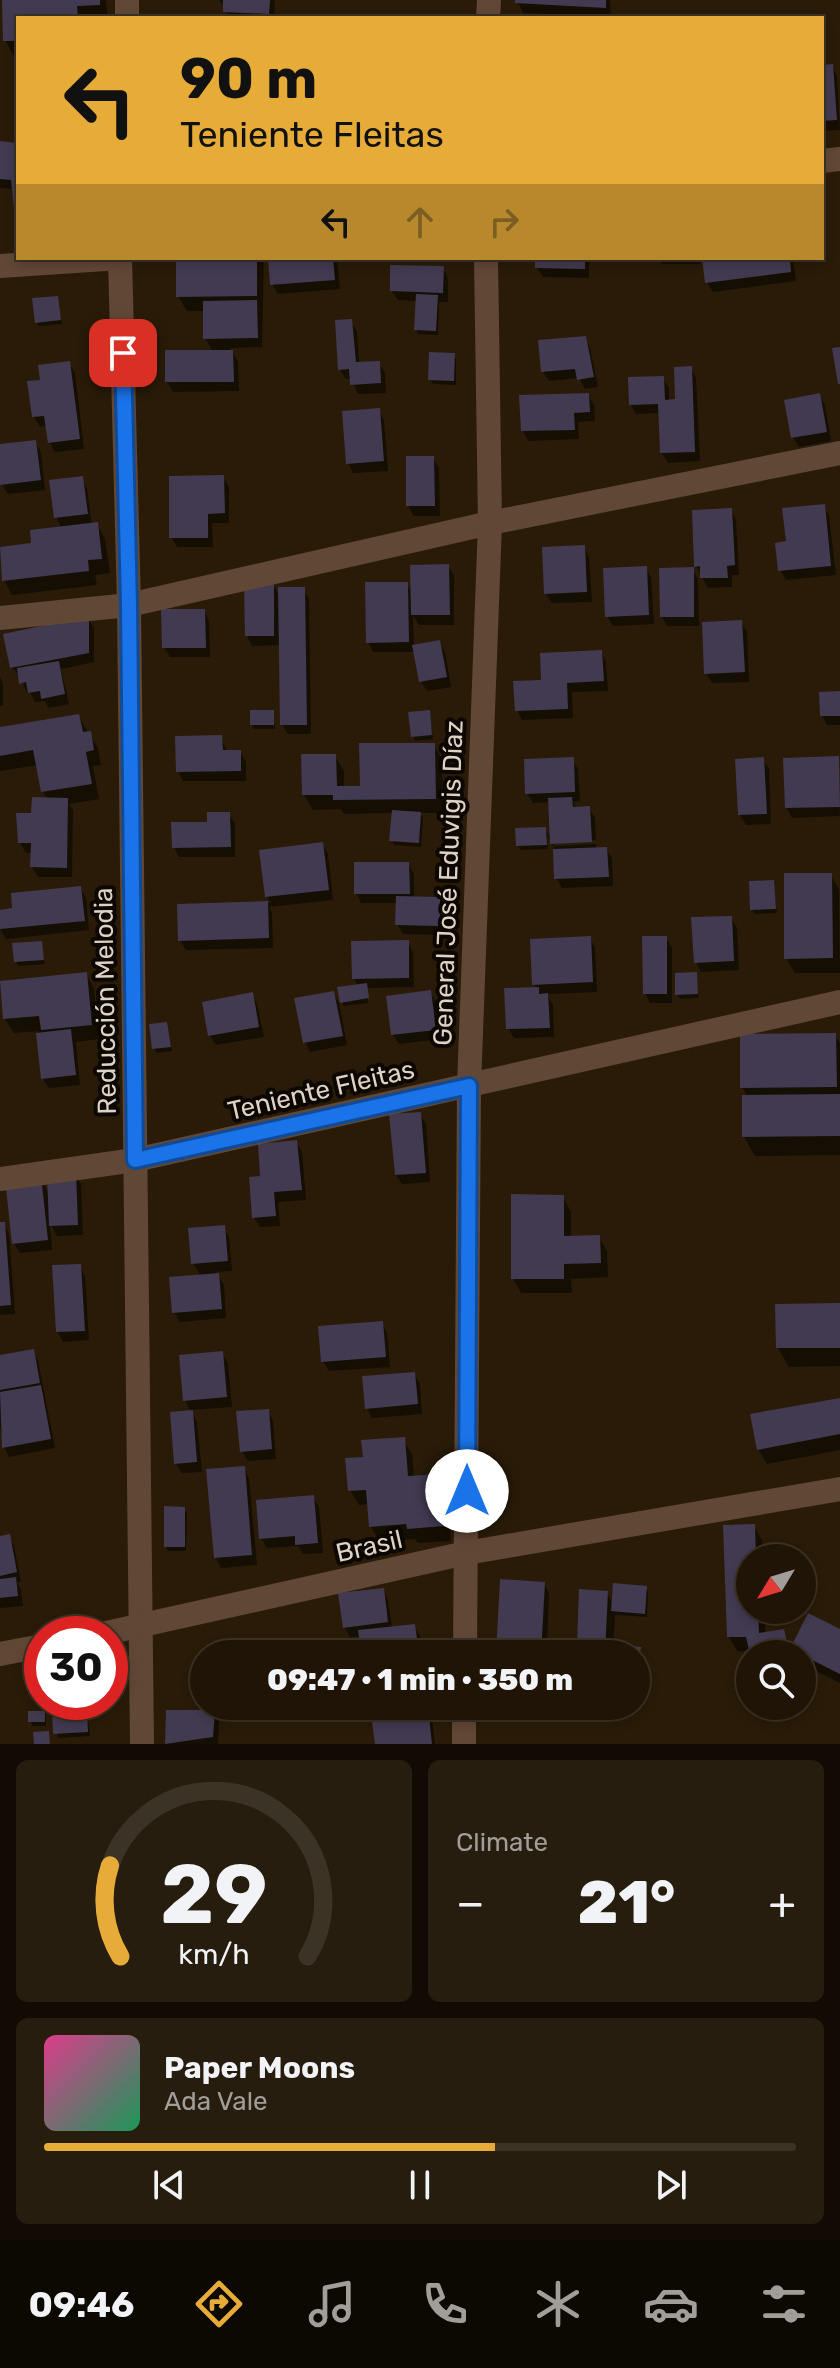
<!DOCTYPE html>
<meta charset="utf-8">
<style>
:root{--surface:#1f1405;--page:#271d0f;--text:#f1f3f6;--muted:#a19e9a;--line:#3c3327;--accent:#e7ac37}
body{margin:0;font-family:Rubik,sans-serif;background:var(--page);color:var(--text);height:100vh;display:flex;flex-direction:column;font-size:30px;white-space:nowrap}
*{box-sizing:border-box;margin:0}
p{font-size:26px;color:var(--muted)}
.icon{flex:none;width:44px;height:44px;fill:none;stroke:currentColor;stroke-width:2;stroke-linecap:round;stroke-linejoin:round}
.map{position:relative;height:1744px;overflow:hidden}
.details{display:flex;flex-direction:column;gap:16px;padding:16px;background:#110b03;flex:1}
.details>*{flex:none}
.top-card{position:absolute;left:16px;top:16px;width:808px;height:244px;border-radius:0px;box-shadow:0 4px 12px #0003,0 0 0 2px var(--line);background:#e7ac37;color:#111;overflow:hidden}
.needle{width:52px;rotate:232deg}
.fabs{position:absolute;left:736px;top:1544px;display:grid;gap:16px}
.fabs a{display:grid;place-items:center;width:80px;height:80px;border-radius:50%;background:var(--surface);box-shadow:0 4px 12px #0003,0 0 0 2px var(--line);font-size:40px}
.speed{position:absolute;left:24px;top:1616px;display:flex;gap:16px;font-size:40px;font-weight:700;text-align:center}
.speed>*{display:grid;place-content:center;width:104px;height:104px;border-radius:50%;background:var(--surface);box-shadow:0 4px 12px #0003,0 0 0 2px var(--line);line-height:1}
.speed .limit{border:12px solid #d22;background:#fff;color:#111}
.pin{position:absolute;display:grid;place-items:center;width:68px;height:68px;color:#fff;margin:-34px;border-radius:16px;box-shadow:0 4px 12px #0006}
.me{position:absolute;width:88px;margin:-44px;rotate:0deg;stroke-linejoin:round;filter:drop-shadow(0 0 6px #0008)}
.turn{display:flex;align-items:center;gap:28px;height:168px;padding:0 32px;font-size:36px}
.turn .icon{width:104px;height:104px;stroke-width:2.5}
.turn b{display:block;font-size:56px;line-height:68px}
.lanes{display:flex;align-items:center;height:76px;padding:0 32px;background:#0003;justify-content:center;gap:40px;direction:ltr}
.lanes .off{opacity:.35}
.big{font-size:60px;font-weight:800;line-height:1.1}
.details .card{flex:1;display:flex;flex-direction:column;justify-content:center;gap:12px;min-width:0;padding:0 28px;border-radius:12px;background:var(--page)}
.details .dial{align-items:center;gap:0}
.dial svg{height:208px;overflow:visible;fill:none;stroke:var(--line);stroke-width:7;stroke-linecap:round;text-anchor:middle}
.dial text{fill:var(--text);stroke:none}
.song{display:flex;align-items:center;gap:24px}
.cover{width:96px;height:96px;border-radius:12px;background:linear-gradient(135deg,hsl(330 70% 55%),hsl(150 70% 35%))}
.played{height:8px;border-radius:4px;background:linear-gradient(90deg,var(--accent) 60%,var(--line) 60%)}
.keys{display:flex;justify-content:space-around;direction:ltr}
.heat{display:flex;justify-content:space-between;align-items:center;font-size:44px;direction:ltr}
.details .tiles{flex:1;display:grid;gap:16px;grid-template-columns:1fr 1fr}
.card:last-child{grid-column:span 2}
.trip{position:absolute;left:190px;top:1640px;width:460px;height:80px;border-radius:40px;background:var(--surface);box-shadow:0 4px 12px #0003,0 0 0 2px var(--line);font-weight:800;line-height:80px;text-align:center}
.dock{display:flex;height:128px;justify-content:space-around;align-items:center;background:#0c0802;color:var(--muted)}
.dock .icon{width:56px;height:56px}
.dock .selected{color:var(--accent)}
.dock b{font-size:36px;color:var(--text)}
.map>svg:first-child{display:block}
</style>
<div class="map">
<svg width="840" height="1744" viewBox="0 0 840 1744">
<rect width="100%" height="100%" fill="#291b07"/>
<g fill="#0007">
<polygon points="4,0 106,0 108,18 18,18 18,55 13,55 5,40"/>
<polygon points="218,0 275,0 274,18 229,18 225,6"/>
<polygon points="517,0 610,0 611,17 523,13"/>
<polygon points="832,66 837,76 840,130 822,131 822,67"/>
<polygon points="0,143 18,145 18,227 14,189 0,188"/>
<polygon points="177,258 264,258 262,347 230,348 238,362 239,391 173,392 167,382 213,352 205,338 205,311 187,311 178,296"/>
<polygon points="270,258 337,258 340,289 278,294 272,284"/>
<polygon points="537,258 589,258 589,278 543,277 537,267"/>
<polygon points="659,258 700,258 700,264 662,264"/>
<polygon points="704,258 793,258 796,281 713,292 707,282"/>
<polygon points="443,268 448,278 448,302 439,302 438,335 418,334 416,329 417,301 398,300 392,291"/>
<polygon points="57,298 62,324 39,326 37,322"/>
<polygon points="351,322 357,331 359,364 379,363 385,373 386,393 358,394 352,379 346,379 340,370"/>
<polygon points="585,338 590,348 598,387 585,389 579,378 549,381 543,372"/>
<polygon points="454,355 456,359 456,385 433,384 430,379"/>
<polygon points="69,363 75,373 84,449 55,452 50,442 48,425 40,427 34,417 42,382"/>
<polygon points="691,368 696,378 700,461 668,463 662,453 661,413 636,414 631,405 663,378 669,388 669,402 677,401"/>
<polygon points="588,395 594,405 595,421 578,422 579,439 528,441 523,431"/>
<polygon points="819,396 825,405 831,441 799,447 793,438"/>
<polygon points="378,410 384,420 388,471 353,473 348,463"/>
<polygon points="35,442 41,452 45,490 8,494 2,484 0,446"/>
<polygon points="433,458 439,468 440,516 414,516 408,506"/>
<polygon points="223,477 229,487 229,523 212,523 213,547 177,547 171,537"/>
<polygon points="82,478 87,488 92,525 97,524 105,539 110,573 95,575 97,585 12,595 4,580 0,549 34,545 62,528 56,517"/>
<polygon points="824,506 829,516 836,575 786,580 780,570 788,543"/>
<polygon points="731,510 736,520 739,575 732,575 732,587 708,588 696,566"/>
<polygon points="584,547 589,557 592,602 552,603 546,594"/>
<polygon points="448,566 454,576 454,625 419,625 413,615 414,647 439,642 445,652 451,687 427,691 421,682 415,652 373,652 368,642 407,584 413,594"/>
<polygon points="646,568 651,578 654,624 613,626 607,616"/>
<polygon points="692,569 698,579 699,626 667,626 662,617"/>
<polygon points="273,584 281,598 303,589 309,599 311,734 288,734 282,724 281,645 252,646 247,636"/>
<polygon points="204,611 209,621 210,657 170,657 164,647"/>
<polygon points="88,618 94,628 94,662 61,669 69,704 49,708 45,701 35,702 30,692 27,693 20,676 12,667"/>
<polygon points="741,622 747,632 749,682 712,683 706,673"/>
<polygon points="601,652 606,662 608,691 572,692 573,718 522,720 517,710"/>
<polygon points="0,677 3,683 3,706 0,706"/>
<polygon points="840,693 840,725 827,725 822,715"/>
<polygon points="273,712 275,729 254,729 252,724"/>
<polygon points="429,712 433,739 415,741 413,736"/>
<polygon points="78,716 98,748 101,765 93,766 99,799 69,804 73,810 72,877 38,877 32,867 33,853 26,853 20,843 33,814 47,799 43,792 38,765 0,771 0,729"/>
<polygon points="221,737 227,752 240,752 246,762 246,781 183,781 178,771"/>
<polygon points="434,745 442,759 443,813 420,813 423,818 421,847 394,845 392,840 393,813 344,814 341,809 313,810 304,795 335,756 344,771 344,788 362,788"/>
<polygon points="838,758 840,816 792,818 787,808"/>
<polygon points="572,759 578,769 580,801 573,802 577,809 589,808 595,818 596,840 554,842 554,846 596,844 596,849 606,849 612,858 613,886 562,888 556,878 556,851 547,836 548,849 521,850 518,846 545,829 552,841 550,802 533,803 527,793"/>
<polygon points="763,760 769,769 771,824 746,825 740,815"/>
<polygon points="229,814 235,824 235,857 179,857 174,847"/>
<polygon points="322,844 328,854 333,900 269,907 272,913 273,948 186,950 180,940 179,906 271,903 267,897"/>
<polygon points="408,864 414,874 414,898 439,899 445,909 444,935 403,934 397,924 398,903 361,903 356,893"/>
<polygon points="831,875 839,890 840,973 795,973 786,958"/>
<polygon points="773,882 777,913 755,914 752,910"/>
<polygon points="80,888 86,898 89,930 6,939 0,929 0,912"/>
<polygon points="731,918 737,928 739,970 701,972 696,962"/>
<polygon points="590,938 595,948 597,992 547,994 553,1005 554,1037 514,1038 508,1028 537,989 534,984"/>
<polygon points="666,938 672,948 672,1003 650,1003 645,993"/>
<polygon points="408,942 413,952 414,987 366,988 368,1003 344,1006 342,1002 358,986 354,978"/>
<polygon points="41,943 45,964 19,966 16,962"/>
<polygon points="86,974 94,989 99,1039 76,1042 80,1085 49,1088 43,1079 38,1031 14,1033 5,1019"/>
<polygon points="696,974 699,998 680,999 677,994"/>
<polygon points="430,992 436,1002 440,1039 399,1044 393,1035"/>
<polygon points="333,993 339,1003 347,1045 310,1052 305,1042"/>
<polygon points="252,994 257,1004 264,1037 216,1045 210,1036"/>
<polygon points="166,1024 172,1051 157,1053 154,1048"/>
<polygon points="835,1035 840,1043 840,1155 755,1156 744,1137 748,1097 742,1087"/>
<polygon points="420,1114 426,1124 430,1182 402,1184 396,1175"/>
<polygon points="296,1142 302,1152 306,1200 278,1202 280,1226 260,1227 254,1218"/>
<polygon points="75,1174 81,1184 83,1235 57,1236 50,1223 52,1250 20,1253 14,1243 40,1178 50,1195"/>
<polygon points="563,1197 571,1212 571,1238 599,1237 607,1251 608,1277 571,1279 572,1293 521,1293 513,1278"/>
<polygon points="0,1224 4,1224 9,1234 15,1314 0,1315"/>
<polygon points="223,1227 229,1237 232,1271 216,1272 224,1285 226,1318 180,1322 174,1312 201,1277 193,1263"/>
<polygon points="80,1266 85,1276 89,1340 63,1342 58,1332"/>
<polygon points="840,1305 840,1366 789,1367 778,1348"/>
<polygon points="382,1323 387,1333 390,1367 329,1371 323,1362"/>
<polygon points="33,1351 38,1361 55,1448 9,1457 4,1447 0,1427 0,1357"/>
<polygon points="222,1354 228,1363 232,1407 190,1410 185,1400"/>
<polygon points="414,1374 420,1384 422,1414 372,1418 367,1408"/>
<polygon points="840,1400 840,1450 767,1464 758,1449"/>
<polygon points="268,1411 273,1421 276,1459 248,1461 242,1451"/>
<polygon points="192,1412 197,1422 202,1472 182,1473 176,1464"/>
<polygon points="403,1439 412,1454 414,1478 438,1476 447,1491 451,1541 418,1543 415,1539 380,1542 371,1527 369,1504 359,1505 350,1490 365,1458"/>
<polygon points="244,1468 249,1478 257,1565 221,1568 216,1558"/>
<polygon points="313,1497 319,1507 323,1553 303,1554 298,1546 267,1548 261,1538"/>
<polygon points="184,1509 187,1513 186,1551 168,1551 166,1547"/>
<polygon points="754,1526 762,1541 763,1558 750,1558 750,1610 765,1610 765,1634 783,1632 793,1648 840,1631 840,1683 802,1664 802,1654 796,1654 794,1650 794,1654 737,1651 729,1637"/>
<polygon points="9,1537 14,1546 21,1582 17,1583 21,1589 23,1606 0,1608 0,1538"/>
<polygon points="544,1583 549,1593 547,1646 578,1647 607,1593 613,1604 646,1588 648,1592 647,1617 615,1615 613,1646 640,1649 645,1659 642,1695 636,1694 636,1654 498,1654"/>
<polygon points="383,1590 388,1600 392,1628 414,1626 420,1636 422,1654 363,1654 361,1636 350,1637 344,1627"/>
<polygon points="44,1702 80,1702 82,1711 86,1710 88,1715 90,1736 58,1738 54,1717 51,1717"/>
<polygon points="362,1706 402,1706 403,1712 427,1709 432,1719 435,1744 377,1744 374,1719 368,1719"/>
<polygon points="168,1712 214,1712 219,1722 218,1744 167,1744"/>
<polygon points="30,1713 46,1713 46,1726 32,1726"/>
</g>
<g fill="#423a51">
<polygon points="2,0 100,0 100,5 77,6 78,18 18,18 18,41 3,41"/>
<polygon points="223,0 270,0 269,14 223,12"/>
<polygon points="515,0 606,0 606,8 515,3"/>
<polygon points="833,64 837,120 822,121 822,65"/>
<polygon points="0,141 18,143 18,228 16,228 11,180 0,179"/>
<polygon points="176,258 257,258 257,296 176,297"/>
<polygon points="268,258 333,258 335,280 270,285"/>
<polygon points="535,258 585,258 585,269 535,268"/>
<polygon points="702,258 790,258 791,272 705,283"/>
<polygon points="390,265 444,266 443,293 390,291"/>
<polygon points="416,294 438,295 436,331 414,330"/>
<polygon points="58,296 61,320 35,323 32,298"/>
<polygon points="257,300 258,338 203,339 203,301"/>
<polygon points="352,319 356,362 380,361 381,383 350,385 349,369 338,370 335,320"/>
<polygon points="586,336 594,377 577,380 575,369 541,372 538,340"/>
<polygon points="840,347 840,384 838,384 832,348"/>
<polygon points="165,350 233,350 234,382 165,382"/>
<polygon points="429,352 455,353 454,381 428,380"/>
<polygon points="70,361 80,439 48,443 44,416 32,417 27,381 40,380 38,365"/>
<polygon points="692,366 695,452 660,453 658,404 629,405 628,377 664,376 665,400 675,399 674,367"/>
<polygon points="589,393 590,412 574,413 575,430 521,431 519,395"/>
<polygon points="820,393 827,432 791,438 784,400"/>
<polygon points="380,408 384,461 346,464 342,411"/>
<polygon points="36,440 41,480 0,485 0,444"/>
<polygon points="406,456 434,456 435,506 406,506"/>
<polygon points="224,475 225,513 208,514 208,538 169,538 169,476"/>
<polygon points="83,476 88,514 54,518 49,480"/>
<polygon points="825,504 831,566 778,571 775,543 786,541 782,508"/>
<polygon points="732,508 735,565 727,566 728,578 700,578 700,566 694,567 692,510"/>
<polygon points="98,522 102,559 88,560 89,571 2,581 0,547 31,543 30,530"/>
<polygon points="585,545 587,592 544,594 542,547"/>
<polygon points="449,564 450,615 411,615 410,565"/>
<polygon points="647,566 649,615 605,617 603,568"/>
<polygon points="694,567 694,617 660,617 659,568"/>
<polygon points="274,582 274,636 245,636 244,583"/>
<polygon points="365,582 408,582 409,642 366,643"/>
<polygon points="278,587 305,587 307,725 280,725"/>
<polygon points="161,609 205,609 206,648 162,648"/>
<polygon points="89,616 89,653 10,668 3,634"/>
<polygon points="742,620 745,672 704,674 702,622"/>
<polygon points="440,640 447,677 419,682 412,645"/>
<polygon points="602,650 604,681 567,683 568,709 515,711 513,681 541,680 540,653"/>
<polygon points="59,661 65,694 41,699 40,691 28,693 26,682 19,684 17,668"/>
<polygon points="840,691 840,716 820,716 819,692"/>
<rect x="250" y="710" width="24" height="15"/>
<polygon points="430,710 432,735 411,737 408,712"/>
<polygon points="79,714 83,732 91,731 94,750 86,752 92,784 41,792 33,750 0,756 0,727"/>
<polygon points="222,735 223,750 241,750 241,771 176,772 175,736"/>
<polygon points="359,743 435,743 436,799 333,800 333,795 302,795 301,754 336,754 337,786 360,786"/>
<polygon points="839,756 840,807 785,808 783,758"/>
<polygon points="574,757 575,792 525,794 524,759"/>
<polygon points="764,757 767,814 738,815 735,759"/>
<polygon points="32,797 68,798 67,868 30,867 31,843 18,843 16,813 31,813"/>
<polygon points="572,797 573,807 590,806 592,842 550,844 548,798"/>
<polygon points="392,810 421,812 419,843 389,841"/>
<polygon points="207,812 230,812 231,847 172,848 171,822 207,822"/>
<polygon points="546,827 547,845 516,846 515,828"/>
<polygon points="323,842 329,890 265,897 259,850"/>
<polygon points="607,847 609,877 554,879 553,849"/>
<polygon points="354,862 409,862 410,894 354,894"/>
<polygon points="784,873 832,873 833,958 784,959"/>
<polygon points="774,880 776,909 750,910 749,881"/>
<polygon points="81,886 85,921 0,929 0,910 12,908 11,893"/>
<polygon points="396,896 440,897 440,926 395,925"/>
<polygon points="268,901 269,938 178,941 177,904"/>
<polygon points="732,916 734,961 694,963 691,917"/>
<polygon points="591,936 593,982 532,985 530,939"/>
<polygon points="642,936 667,936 667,994 643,994"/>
<polygon points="409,940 409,978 352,979 351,941"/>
<polygon points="42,941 44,960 14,962 12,943"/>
<polygon points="87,972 92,1025 41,1030 39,1016 3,1019 0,981"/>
<polygon points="697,972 698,994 675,995 675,973"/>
<polygon points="367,983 369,998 340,1003 337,987"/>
<polygon points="539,987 539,994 548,993 550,1028 506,1029 504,988"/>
<polygon points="431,990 436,1030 391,1035 386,996"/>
<polygon points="334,991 343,1036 303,1043 294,998"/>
<polygon points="253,992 259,1027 208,1036 202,1002"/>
<polygon points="167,1022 171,1047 152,1049 149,1024"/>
<polygon points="71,1029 76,1075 41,1079 36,1033"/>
<polygon points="836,1033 837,1087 740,1088 740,1034"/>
<polygon points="840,1094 840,1136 742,1137 742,1095"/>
<polygon points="421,1112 426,1173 395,1175 389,1114"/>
<polygon points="297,1140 302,1190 274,1192 276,1216 252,1218 249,1177 260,1176 258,1144"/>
<polygon points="76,1172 78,1225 49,1226 47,1174"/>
<polygon points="41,1175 48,1240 12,1244 5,1179"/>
<polygon points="511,1194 564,1195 564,1236 600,1235 601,1263 564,1264 564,1279 511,1279"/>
<polygon points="0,1222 5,1222 11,1305 0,1306"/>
<polygon points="225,1225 228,1261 191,1264 188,1228"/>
<polygon points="81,1264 85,1331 56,1332 52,1265"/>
<polygon points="219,1273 222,1309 172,1313 169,1277"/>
<polygon points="840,1303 840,1348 776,1348 775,1304"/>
<polygon points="383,1321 386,1357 321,1362 318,1326"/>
<polygon points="34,1349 40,1383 0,1390 0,1355"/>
<polygon points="223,1351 227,1397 183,1401 179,1355"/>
<polygon points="415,1372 418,1404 365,1409 362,1376"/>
<polygon points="41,1385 51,1439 2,1448 0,1392"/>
<polygon points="840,1398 840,1434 757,1450 750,1414"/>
<polygon points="269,1409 272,1449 240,1452 236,1411"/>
<polygon points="193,1410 197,1462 174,1464 170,1412"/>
<polygon points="405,1437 408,1476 439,1474 444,1526 407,1529 406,1524 369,1527 366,1490 348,1491 345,1458 363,1457 361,1440"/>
<polygon points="245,1466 252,1555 214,1558 206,1469"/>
<polygon points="314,1495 318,1543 295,1545 295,1536 259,1539 256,1500"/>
<polygon points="164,1506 185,1507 185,1547 164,1547"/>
<polygon points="755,1524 756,1558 750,1558 750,1610 758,1610 759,1633 784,1629 790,1654 750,1654 746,1637 727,1637 723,1525"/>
<polygon points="10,1534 17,1572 0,1576 0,1536"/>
<polygon points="16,1577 18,1596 0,1598 0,1579"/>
<polygon points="500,1579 545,1582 541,1654 496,1654"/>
<polygon points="613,1583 647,1586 645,1614 611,1611"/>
<polygon points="384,1588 388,1622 343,1628 338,1593"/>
<polygon points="579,1589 608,1591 605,1654 543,1654 544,1644 577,1645"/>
<polygon points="808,1613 840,1629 840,1674 790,1649"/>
<polygon points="415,1624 419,1654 361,1654 358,1630"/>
<polygon points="611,1644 641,1647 638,1674 636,1674 636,1654 610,1654"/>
<polygon points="197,1661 204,1661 204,1692 200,1692"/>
<polygon points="428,1707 432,1744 375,1744 371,1714"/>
<polygon points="87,1708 88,1732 53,1734 52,1711"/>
<polygon points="166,1710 215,1710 213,1737 165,1744"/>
<rect x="28" y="1711" width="17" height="11"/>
<polygon points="49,1731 50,1744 34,1744 33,1732"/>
</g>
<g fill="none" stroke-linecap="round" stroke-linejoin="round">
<g stroke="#614735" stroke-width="24">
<polyline points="127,18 127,0"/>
<polyline points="488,18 489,0"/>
<polyline points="822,161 840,159"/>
<polyline points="120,258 129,605 142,1744"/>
<polyline points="0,266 121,258"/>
<polyline points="0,618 129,605 490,523 840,453"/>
<polyline points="0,1179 135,1160 840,1002"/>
<polyline points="102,1634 466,1553 840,1489"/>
<polyline points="0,1654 42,1646"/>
<polyline points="465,1654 469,1086 490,523 486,258"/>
<polyline points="464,1744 464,1706"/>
</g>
</g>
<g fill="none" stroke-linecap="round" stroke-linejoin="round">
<g stroke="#114b97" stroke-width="20">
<polyline id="route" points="123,353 129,605 135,1160 469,1086 467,1491"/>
</g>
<use href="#route" stroke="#1a73e8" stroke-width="14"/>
</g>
<g text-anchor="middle" stroke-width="8" stroke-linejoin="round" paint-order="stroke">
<g font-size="26" fill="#dcd3c6" stroke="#0d0702">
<text transform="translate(448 883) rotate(-88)" y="9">General José Eduvigis Díaz</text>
<text transform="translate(105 1001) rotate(-91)" y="9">Reducción Melodia</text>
<text transform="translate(321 1090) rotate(-13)" y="9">Teniente Fleitas</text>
<text transform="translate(369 1546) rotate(-13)" y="9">Brasil</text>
</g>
</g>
</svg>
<div class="fabs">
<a><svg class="needle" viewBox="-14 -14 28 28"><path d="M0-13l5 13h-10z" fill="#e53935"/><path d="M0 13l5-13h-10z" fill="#a19e9a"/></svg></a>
<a><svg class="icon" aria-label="search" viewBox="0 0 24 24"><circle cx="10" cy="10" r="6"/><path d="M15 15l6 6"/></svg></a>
</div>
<div class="speed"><div class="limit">30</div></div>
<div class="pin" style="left:123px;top:353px;background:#d93025"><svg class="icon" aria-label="arrive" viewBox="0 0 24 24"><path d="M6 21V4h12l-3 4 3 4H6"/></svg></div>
<svg class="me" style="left:467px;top:1491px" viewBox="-20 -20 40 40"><circle r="19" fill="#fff"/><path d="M0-13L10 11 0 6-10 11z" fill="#1a73e8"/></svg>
<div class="trip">09:47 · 1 min · 350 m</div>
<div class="top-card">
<div class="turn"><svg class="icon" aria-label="left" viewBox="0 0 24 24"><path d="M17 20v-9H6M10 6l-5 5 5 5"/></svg><div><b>90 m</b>Teniente Fleitas</div></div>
<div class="lanes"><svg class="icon" aria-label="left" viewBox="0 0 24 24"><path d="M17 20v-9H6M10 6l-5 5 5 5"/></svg><svg class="icon off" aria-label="ahead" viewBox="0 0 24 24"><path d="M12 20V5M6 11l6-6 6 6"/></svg><svg class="icon off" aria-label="right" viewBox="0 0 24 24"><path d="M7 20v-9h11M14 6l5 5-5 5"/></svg></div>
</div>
</div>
<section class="details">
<div class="tiles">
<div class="card dial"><svg viewBox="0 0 100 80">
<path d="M14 69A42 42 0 1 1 86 69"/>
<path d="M14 69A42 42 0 0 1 10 34" stroke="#e7ac37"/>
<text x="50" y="56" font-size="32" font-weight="700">29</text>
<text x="50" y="72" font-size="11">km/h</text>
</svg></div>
<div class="card"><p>Climate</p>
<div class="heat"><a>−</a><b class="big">21°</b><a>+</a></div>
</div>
<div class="card">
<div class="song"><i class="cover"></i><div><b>Paper Moons</b><p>Ada Vale</p></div></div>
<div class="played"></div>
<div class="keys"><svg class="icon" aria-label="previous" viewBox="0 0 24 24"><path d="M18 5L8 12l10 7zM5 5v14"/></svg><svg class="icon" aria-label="pause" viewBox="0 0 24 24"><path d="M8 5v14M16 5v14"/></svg><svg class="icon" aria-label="next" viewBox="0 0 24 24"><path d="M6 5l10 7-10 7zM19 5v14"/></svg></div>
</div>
</div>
</section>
<nav class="dock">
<b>09:46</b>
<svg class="icon selected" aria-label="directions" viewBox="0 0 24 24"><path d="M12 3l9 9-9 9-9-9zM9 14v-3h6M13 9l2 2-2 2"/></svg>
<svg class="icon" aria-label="music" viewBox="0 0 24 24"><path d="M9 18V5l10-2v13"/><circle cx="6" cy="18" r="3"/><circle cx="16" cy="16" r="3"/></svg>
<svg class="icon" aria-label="phone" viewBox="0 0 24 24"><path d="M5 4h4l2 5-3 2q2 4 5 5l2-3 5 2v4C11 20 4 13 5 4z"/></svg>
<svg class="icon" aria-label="climate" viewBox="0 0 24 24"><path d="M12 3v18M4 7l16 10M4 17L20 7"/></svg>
<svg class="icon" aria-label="car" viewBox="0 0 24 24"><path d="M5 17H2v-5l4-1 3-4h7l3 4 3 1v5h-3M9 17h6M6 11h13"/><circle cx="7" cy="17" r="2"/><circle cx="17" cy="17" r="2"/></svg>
<svg class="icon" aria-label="filters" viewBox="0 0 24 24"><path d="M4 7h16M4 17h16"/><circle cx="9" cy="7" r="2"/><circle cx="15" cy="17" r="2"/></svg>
</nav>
